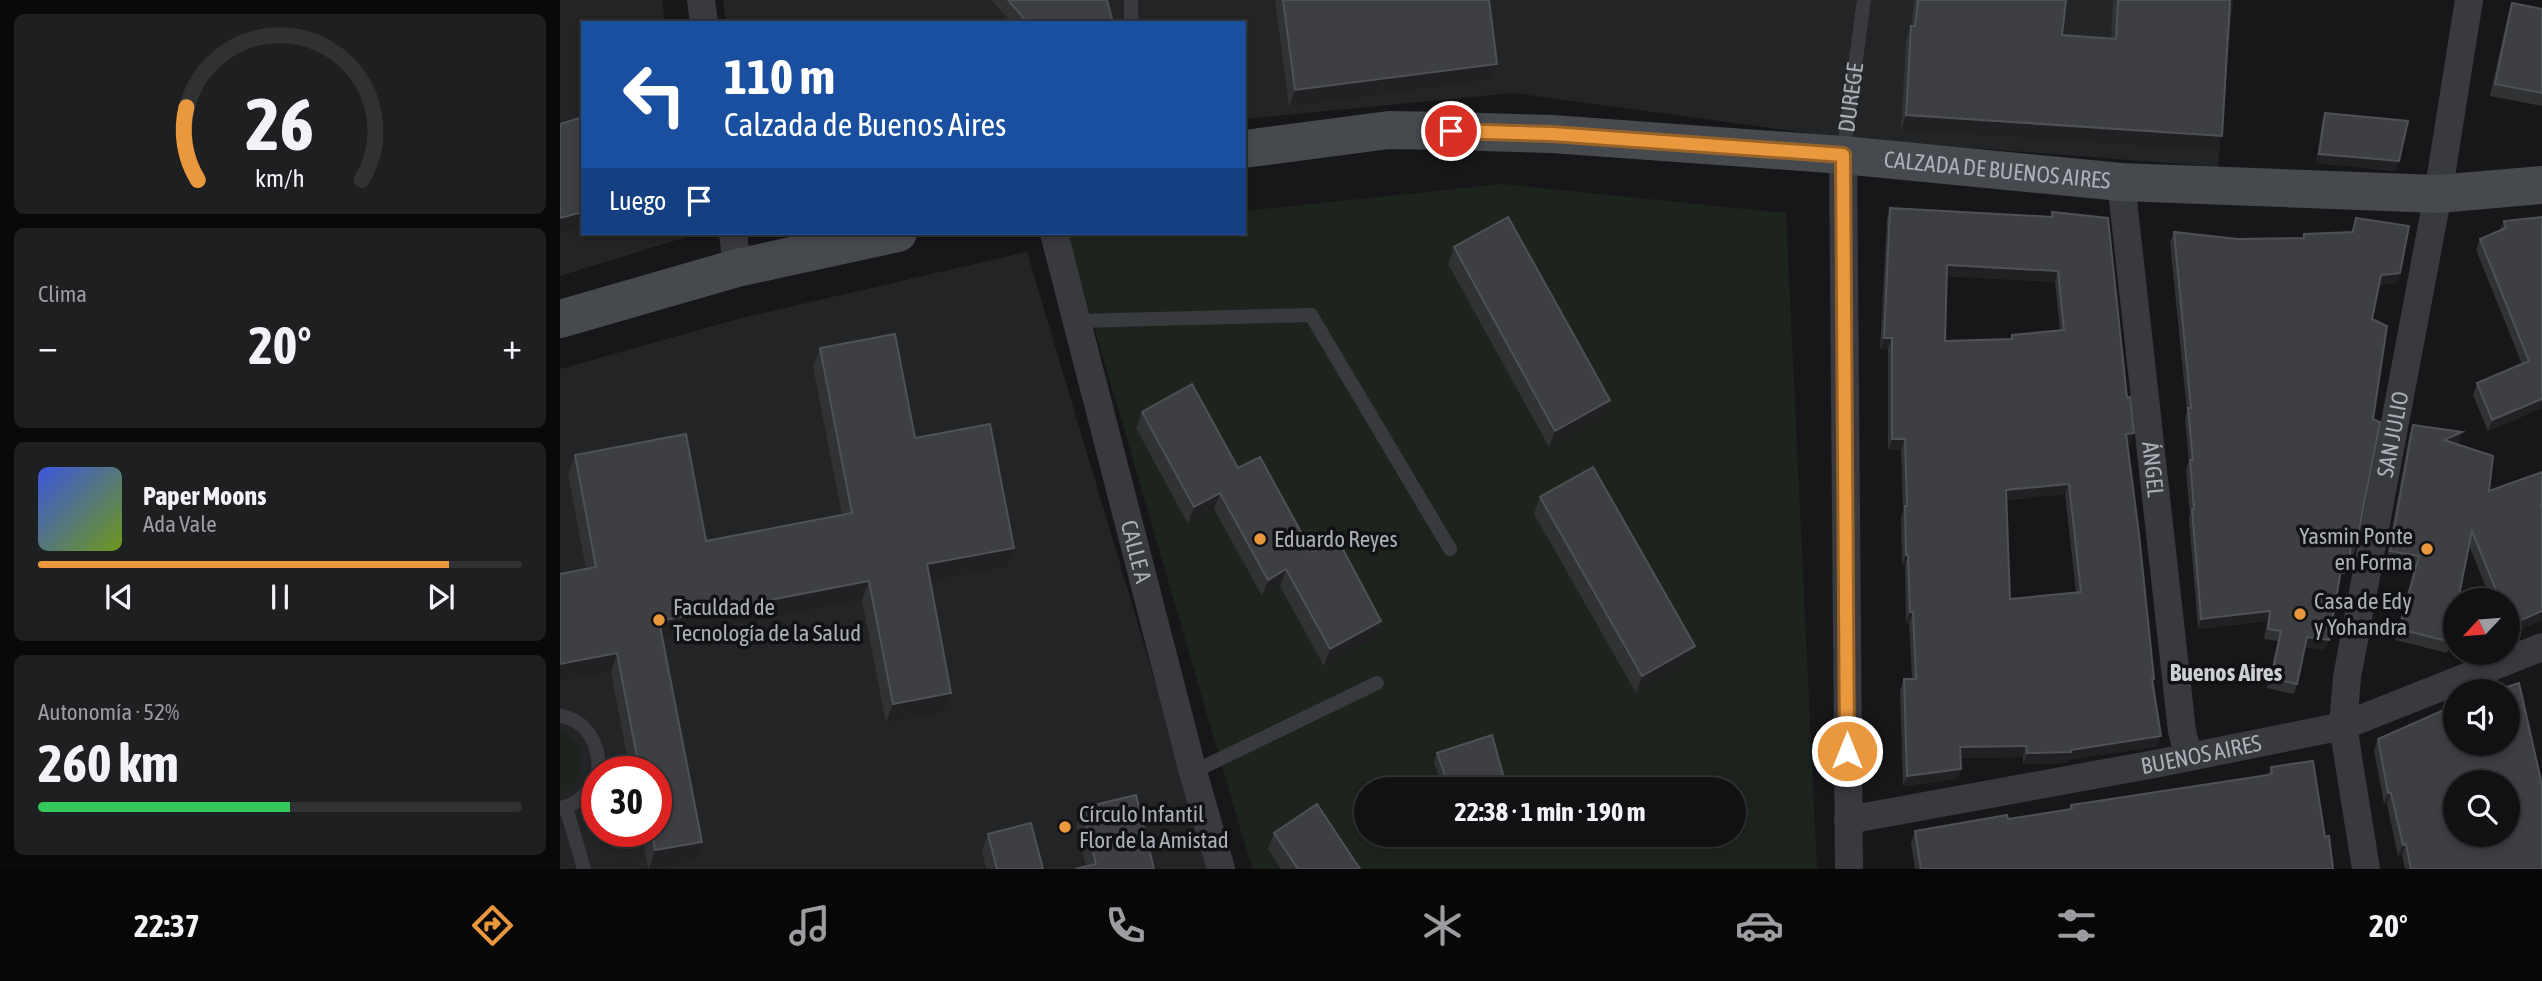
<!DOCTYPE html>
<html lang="es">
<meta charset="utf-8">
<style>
:root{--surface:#111113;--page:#1e1f21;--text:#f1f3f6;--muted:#9c9da0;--line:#303133;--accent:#ea983e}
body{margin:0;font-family:"Asap Condensed",sans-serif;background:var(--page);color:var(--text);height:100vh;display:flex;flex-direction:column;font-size:26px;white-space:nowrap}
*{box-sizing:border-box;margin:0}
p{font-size:23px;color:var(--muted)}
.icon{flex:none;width:38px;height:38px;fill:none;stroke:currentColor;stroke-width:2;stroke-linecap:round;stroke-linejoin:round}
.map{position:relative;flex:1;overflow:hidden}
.side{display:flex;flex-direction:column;gap:14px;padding:14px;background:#09090a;width:560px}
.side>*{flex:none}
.hud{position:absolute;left:21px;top:21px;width:665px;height:214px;border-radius:0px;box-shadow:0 4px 10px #0003,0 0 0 2px var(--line);background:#1a4fa0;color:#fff;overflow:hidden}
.needle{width:46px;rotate:244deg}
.tools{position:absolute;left:1883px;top:588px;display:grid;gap:14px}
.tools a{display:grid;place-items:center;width:77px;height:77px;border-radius:50%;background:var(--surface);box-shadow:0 4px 10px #0003,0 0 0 2px var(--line);font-size:35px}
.speed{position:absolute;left:21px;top:756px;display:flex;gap:14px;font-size:35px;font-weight:700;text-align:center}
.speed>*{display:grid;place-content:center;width:91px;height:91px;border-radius:50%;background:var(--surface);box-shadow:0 4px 10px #0003,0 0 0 2px var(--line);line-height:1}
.speed .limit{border:10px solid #d22;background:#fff;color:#111}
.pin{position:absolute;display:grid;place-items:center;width:60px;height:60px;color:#fff;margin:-30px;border:4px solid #fff;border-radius:50%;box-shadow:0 2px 7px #0007}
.me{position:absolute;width:77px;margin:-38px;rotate:0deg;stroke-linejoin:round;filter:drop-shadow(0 0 5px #0008)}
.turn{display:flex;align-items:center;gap:24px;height:147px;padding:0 28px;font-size:32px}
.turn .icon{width:91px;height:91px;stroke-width:2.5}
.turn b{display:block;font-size:49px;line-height:60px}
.then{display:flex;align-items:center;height:66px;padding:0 28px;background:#0003;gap:14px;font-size:26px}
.big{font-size:52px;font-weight:700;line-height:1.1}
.side .widget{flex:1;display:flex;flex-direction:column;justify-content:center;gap:10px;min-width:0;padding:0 24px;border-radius:10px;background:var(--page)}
.side .dial{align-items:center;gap:0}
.dial svg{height:182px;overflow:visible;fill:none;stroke:var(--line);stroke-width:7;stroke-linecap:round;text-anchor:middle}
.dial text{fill:var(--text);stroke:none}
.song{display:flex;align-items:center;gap:21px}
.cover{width:84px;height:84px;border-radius:10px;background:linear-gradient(135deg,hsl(230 70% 55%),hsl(80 70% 35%))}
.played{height:7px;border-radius:4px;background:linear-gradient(90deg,var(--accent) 85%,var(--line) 85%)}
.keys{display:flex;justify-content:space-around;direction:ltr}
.heat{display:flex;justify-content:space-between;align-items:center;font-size:38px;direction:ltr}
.charge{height:10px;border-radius:5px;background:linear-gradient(90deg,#34c759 52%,var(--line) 0)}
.trip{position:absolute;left:794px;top:777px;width:392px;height:70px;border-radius:35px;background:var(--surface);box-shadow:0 4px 10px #0003,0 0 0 2px var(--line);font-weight:700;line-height:70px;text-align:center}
.tabs{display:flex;height:112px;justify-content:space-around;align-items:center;background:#070708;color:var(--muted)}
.tabs .icon{width:49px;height:49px}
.tabs .current{color:var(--accent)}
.tabs b{font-size:32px;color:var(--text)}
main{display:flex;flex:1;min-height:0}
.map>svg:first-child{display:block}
</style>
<main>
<section class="side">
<div class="widget dial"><svg viewBox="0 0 100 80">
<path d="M14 69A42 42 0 1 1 86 69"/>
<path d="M14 69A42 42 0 0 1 9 37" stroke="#ea983e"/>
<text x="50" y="56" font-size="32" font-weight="700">26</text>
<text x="50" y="72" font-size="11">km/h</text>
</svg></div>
<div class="widget"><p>Clima</p>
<div class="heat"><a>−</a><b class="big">20°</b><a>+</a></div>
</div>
<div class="widget">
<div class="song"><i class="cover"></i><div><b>Paper Moons</b><p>Ada Vale</p></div></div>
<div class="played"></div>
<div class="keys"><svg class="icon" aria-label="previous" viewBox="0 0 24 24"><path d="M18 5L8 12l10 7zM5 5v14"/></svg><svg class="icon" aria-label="pause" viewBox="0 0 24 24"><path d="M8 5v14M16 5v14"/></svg><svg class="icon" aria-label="next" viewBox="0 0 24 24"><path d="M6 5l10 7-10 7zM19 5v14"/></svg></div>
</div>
<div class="widget"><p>Autonomía · 52%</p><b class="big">260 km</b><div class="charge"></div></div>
</section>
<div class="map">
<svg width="1982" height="869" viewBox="0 0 1982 869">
<rect width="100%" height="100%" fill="#171719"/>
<g fill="#232426" fill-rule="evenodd">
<polygon points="0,0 102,0 105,23 23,23 23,233 133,233 133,235 0,276"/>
<polygon points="163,0 1673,0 1658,167 1284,138 953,93 684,119 684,23 166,23"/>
<path d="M467,252L606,718L647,869H0V369L181,318ZM37,772H96V831H37Z"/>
</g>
<g fill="#1d241d" fill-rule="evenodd">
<path d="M943,184L1226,213L1257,869H692L507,233H684V211ZM807,789H1174V835H807Z"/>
<path d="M0,732C30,744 27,780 0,793Z"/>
</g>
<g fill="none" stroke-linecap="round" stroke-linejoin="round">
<g stroke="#383a3e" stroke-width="14">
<polyline points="571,0 571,23"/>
<path id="s1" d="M1283,155L1304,0"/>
<polyline points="517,321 751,315 890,549"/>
<path d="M0,716C27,720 41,746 38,772"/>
<polyline points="633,772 817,683"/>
<polyline points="6,807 24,869"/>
<path d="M0,808C18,805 29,793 37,777"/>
</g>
<g stroke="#383a3e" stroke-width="28">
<polyline points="141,0 144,23"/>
<polyline points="1283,155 1289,869"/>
<path id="s2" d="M1561,182L1622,731L1628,756"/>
<polyline points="173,233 177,268"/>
<path id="s3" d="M494,233L633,772L661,869"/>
<path id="s4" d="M1288,820L1600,763L1783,726L1982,647"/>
<path id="s5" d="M1806,869L1783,726L1787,677L1878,194L1909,0"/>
</g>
<g stroke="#46494e" stroke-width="38">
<path id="s6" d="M684,149L829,130L891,131L992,134L1283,155L1561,182L1878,194L1982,185"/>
<polyline points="0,319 177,268 338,233"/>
</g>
</g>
<g fill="#303234" fill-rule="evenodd">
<polygon points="431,0 547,0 553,23 452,23"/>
<polygon points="715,0 929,0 931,80 729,107"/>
<polygon points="1354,0 1506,0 1502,35 1551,38 1553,0 1670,0 1657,151 1341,130 1346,40 1351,26"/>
<polygon points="1952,3 1982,9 1982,106 1930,96 1948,15"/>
<polygon points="1765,113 1836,171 1756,163 1762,122"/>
<path d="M1330,208L1490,217L1492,212L1570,444H1567L1592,682L1597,746L1508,760L1507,763L1463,764V757L1400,758L1401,769L1397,779L1343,786L1340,690L1344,679H1352L1349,623H1346L1345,565H1342L1341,517L1343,511L1341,449L1328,450V348L1320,349L1327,219ZM1386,276L1495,282L1500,330L1452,335L1450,339L1385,341ZM1505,494L1516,592L1450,599L1446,500Z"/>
<polygon points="1982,217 1982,408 1928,431 1913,395 1917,383 1962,364 1916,250 1920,239 1940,230 1944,221"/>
<polygon points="1796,218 1840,273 1837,283 1819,285 1812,319 1813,419 1796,546 1793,556 1790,555 1788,566 1785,575 1780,574 1769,640 1765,650 1745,647 1737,684 1734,694 1707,688 1718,641 1704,639 1707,621 1638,629 1629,519 1630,514 1626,470 1629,461 1625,418 1627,412 1610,242 1614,232 1677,239 1743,238 1744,234 1791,232"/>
<polygon points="894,247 1044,417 989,447 888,264"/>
<polygon points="260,348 355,438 447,567 370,581 391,693 384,712 326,723 302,600 103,638 142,842 135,861 88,869 81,831 96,831 96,772 70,772 51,672 0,681 0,574 26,569 8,474 15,455 146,541 282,515 253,367"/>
<polygon points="582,412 678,468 752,552 821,621 815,638 764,666 720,586 702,596 654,509 628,524 576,428"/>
<polygon points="1853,425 1902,432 1898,443 1896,444 1929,491 1982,620 1948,635 1948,600 1931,600 1909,545 1891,642 1887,653 1835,640 1855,567 1826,562 1849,436"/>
<polygon points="980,497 1129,662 1076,693 974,514"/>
<polygon points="1818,739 1982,869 1845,869 1842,855 1838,856 1827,804 1824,804 1814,750"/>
<polygon points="877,753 940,787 935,789 883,789 874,762"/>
<polygon points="1711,767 1765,837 1773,869 1355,869 1351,843 1355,831 1448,819 1509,810 1511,805 1709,775"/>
<polygon points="522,808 594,869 526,866 516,825"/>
<polygon points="714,833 800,869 721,869 708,849"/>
<polygon points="428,834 483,869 426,869 422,850"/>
</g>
<g fill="#212123">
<polygon points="937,64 931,80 729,107 735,90"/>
<polygon points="1346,115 1662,136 1657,151 1341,130"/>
<polygon points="1759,154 1839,161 1836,171 1756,163"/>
<polygon points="23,212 23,227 0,233 0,218"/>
<polygon points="1387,265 1498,271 1495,282 1383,276"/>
<polygon points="1840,273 1837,283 1817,285 1821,275"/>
<polygon points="1324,338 1332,338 1328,348 1320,349"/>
<polygon points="1982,399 1982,408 1928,431 1932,420"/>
<polygon points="1050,400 1044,417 989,447 995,431"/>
<polygon points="1902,432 1898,443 1880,451 1884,440"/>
<polygon points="1574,433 1570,444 1562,444 1566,434"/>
<polygon points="1332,439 1345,439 1341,449 1328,450"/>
<polygon points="1509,484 1505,494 1442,500 1446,490"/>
<polygon points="660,493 654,509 628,524 634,507"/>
<polygon points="454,548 447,567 360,583 367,564"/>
<polygon points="1346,555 1348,555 1345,565 1342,565"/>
<polygon points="726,569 720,586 702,596 708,580"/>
<polygon points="309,581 302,600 92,640 99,621"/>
<polygon points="1710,611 1707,621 1638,629 1641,619"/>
<polygon points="1982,611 1982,620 1948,635 1950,625"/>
<polygon points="1350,612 1353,612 1349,623 1346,623"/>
<polygon points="821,621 815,638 764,666 770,649"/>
<polygon points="1747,637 1769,640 1765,650 1744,647"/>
<polygon points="1135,646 1129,662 1076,693 1082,676"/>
<polygon points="57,653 51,672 0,681 0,664"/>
<polygon points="391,693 384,712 326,723 333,704"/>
<polygon points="1601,736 1597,746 1508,760 1507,763 1463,764 1467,753 1511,750"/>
<polygon points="1466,746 1463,757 1396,758 1400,747"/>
<polygon points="1401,769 1397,779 1343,786 1347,776"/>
<polygon points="944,778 940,787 935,789 914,789"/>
<polygon points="1828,793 1831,793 1827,804 1824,804"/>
<polygon points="142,842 135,861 89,869 95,850"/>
<polygon points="1846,844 1842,855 1838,856 1843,845"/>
</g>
<g fill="#3d3f42" stroke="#4e5155" stroke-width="2" fill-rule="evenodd">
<polygon points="448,0 547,0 553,23 468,23"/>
<polygon points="723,0 929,0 937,64 735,90"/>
<polygon points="1358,0 1506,0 1502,35 1556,39 1558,0 1670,0 1662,136 1346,115 1351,26 1355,26"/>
<polygon points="1952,3 1982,9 1982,93 1935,84"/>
<polygon points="1765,113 1848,121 1839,161 1759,154"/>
<polygon points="23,117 23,212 0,218 0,124"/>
<path d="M1330,208L1493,217L1492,212L1548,218L1567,398L1570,397L1574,433L1566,434L1579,534L1594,679H1592L1601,736L1511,750V752L1467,753L1466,746L1400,747L1401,769L1347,776L1344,679H1356L1353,612H1350L1348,555H1346L1345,506H1347L1345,439H1332V338H1324ZM1387,265L1498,271L1504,330L1452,335V339L1385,341ZM1509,484L1521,592L1450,599L1446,490Z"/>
<polygon points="948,217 1050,400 995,431 894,247"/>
<polygon points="1982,217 1982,399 1932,420 1917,383 1969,361 1920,239 1946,228 1944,221"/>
<polygon points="1796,218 1849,226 1840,273 1821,275 1812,319 1827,326 1813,419 1820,422 1796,546 1791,545 1788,566 1782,564 1769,640 1747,637 1737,684 1711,678 1721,631 1708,629 1710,611 1641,619 1632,509 1634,509 1630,460 1633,460 1628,408 1631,408 1614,232 1677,239 1744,238 1744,234 1793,232"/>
<polygon points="335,334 355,438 430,424 454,548 367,564 391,693 333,704 309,581 99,621 142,842 95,850 92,831 96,831 96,772 80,772 57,653 0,664 0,574 36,567 15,455 126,434 146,541 292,513 260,348"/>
<polygon points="632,384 678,468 700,457 752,552 777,538 821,621 770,649 726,569 708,580 660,493 634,507 582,412"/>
<polygon points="1853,425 1902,432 1884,440 1933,456 1929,491 1982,472 1982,505 1981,505 1982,508 1982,611 1950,625 1948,619 1948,600 1940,600 1912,531 1898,600 1895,600 1895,617 1891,642 1839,629 1859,556 1830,551"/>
<polygon points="1033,467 1135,646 1082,676 980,497"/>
<path d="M1959,683L1982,785V869H1851L1846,844L1843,845L1831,793H1828L1818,739L1895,705V744H1948V691H1934ZM1895,782H1948V835H1895Z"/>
<polygon points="932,735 944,778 914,789 890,789 877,753"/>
<polygon points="1753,761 1765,837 1769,836 1773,869 1361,869 1355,831 1447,815 1448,819 1512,809 1511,805 1708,775 1712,773 1711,767"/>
<polygon points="576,795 594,869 515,869 536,864 522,808"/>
<polygon points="757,804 800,869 738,869 714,833"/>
<polygon points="471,823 483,869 437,869 428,834"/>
</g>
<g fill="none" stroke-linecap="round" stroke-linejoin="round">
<g stroke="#986328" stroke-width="18">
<polyline id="route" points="891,131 992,134 1283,155 1287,751"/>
</g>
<use href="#route" stroke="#ea983e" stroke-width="12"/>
</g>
<g fill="#ea983e" stroke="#121214" stroke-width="2.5">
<circle cx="700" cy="539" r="7"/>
<circle cx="1867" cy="549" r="7"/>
<circle cx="1740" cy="614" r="7"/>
<circle cx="99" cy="620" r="7"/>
<circle cx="505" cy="827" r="7"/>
</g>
<g text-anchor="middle" stroke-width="7" stroke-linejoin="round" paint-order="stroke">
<g font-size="23" fill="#aab0b8" stroke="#121214">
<text dy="8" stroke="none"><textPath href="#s1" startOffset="58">DUREGE</textPath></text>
<text dy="8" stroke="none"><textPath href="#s6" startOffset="756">CALZADA DE BUENOS AIRES</textPath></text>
<text dy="8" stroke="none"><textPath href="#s5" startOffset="441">SAN JULIO</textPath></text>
<text dy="8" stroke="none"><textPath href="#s2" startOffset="289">ÁNGEL</textPath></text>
<text dy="8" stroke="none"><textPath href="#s3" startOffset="329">CALLE A</textPath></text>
<text dy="8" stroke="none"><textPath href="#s4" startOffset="359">BUENOS AIRES</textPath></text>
</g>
<g font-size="23" fill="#aab0b8" stroke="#121214" text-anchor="start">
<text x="1853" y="544" text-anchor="end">Yasmin Ponte<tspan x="1853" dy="26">en Forma</tspan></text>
<text x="714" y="547">Eduardo Reyes</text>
<text x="1754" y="609">Casa de Edy<tspan x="1754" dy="26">y Yohandra</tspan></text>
<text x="113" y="615">Faculdad de<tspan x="113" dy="26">Tecnología de la Salud</tspan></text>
<text x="519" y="822">Círculo Infantil<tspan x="519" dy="26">Flor de la Amistad</tspan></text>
</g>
<g font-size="24" font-weight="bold" fill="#cbcfd4" stroke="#121214">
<text x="1666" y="681">Buenos Aires</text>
</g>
</g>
</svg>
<div class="tools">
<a><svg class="needle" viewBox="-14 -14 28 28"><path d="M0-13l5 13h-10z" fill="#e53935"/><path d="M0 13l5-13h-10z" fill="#9c9da0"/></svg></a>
<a><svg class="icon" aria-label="sound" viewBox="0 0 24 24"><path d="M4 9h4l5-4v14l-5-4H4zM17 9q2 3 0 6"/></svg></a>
<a><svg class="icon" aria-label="search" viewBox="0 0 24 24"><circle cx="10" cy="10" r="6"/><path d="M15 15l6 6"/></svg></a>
</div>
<div class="speed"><div class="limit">30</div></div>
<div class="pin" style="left:891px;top:131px;background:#d93025"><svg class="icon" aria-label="arrive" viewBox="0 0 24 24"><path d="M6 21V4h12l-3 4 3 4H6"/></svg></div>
<svg class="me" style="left:1287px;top:751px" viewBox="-20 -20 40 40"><circle r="17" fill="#ea983e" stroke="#fff" stroke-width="3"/><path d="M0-11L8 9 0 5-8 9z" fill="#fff"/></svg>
<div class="trip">22:38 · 1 min · 190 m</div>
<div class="hud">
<div class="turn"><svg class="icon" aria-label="left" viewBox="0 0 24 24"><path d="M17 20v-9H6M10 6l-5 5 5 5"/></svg><div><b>110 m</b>Calzada de Buenos Aires</div></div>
<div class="then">Luego<svg class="icon" aria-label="arrive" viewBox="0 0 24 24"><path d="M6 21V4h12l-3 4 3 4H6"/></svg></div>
</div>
</div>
</main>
<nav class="tabs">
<b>22:37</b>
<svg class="icon current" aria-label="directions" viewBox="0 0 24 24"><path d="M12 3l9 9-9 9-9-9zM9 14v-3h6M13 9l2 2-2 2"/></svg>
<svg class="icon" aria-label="music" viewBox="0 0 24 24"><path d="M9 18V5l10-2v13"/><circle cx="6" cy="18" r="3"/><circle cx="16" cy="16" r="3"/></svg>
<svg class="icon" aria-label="phone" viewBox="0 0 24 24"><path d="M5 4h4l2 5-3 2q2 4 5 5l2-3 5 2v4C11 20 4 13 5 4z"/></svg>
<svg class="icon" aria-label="climate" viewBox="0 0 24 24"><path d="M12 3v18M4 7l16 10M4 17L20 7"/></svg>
<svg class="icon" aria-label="car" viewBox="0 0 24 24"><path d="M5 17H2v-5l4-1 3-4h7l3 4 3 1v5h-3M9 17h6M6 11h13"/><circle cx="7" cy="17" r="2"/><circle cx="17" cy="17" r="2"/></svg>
<svg class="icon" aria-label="filters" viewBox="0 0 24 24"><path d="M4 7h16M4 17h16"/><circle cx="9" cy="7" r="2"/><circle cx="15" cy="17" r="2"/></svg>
<b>20°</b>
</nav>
